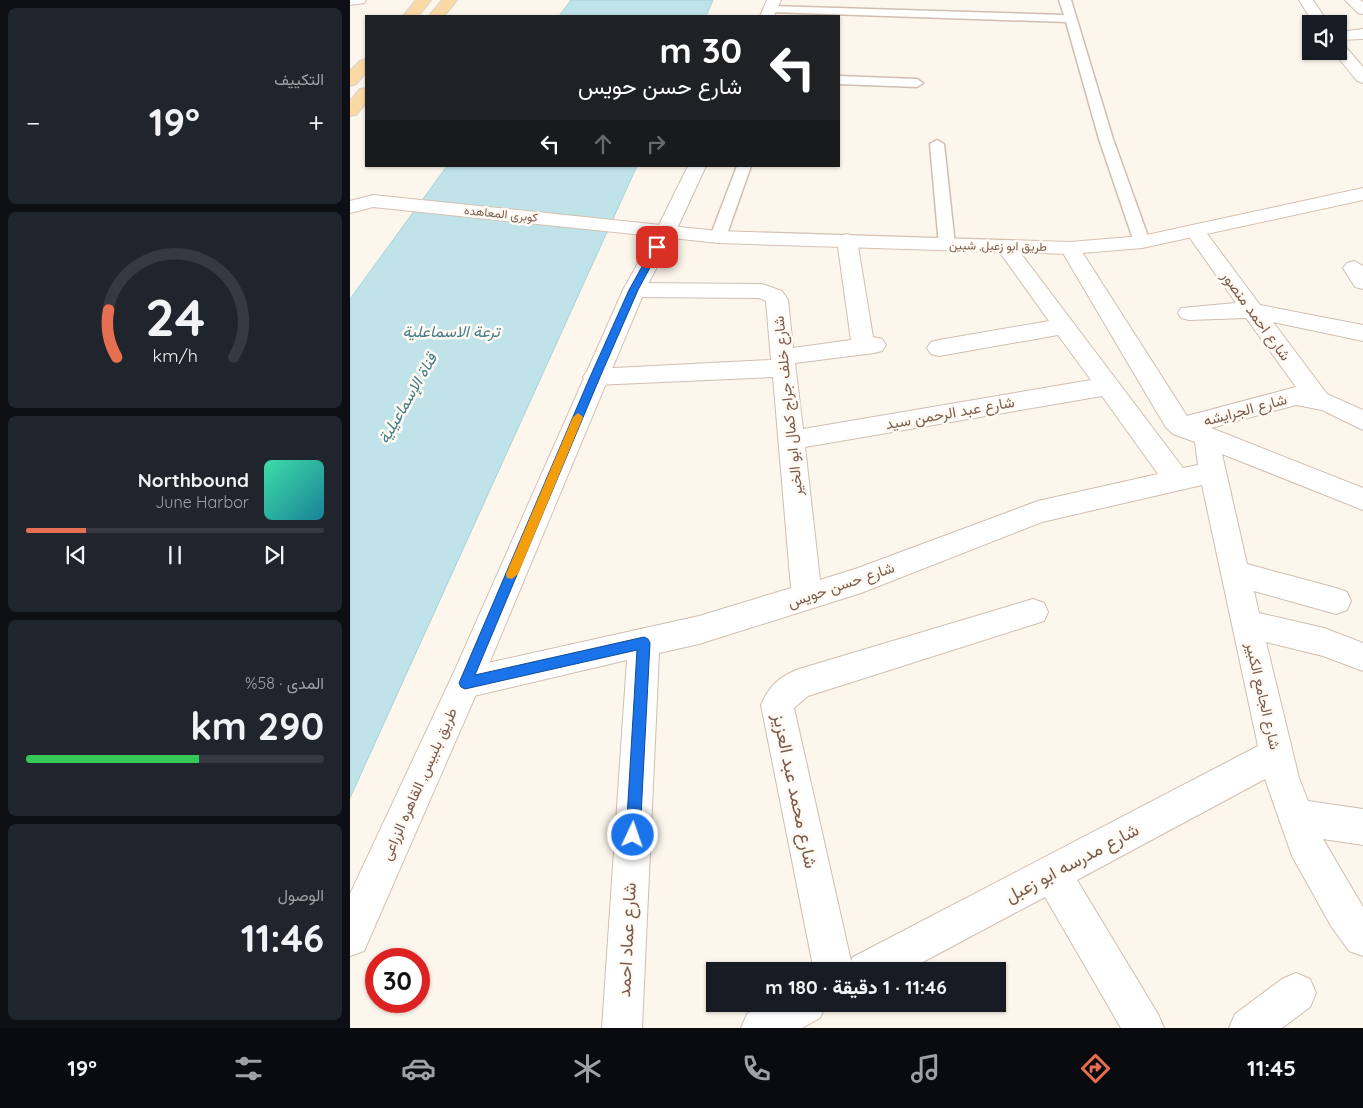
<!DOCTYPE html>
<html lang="ar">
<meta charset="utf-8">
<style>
:root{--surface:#171b24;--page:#20242c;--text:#f1f3f6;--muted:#9ea1a6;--line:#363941;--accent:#e76f51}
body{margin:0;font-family:Quicksand,Vazirmatn,sans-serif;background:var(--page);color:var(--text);direction:rtl;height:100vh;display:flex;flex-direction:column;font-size:19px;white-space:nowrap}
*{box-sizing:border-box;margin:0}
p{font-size:16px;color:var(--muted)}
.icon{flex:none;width:28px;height:28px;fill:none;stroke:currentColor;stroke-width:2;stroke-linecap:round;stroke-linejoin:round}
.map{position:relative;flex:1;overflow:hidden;direction:ltr}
.sheet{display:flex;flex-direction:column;gap:8px;padding:8px;background:#0d0f14;width:350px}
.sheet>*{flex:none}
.banner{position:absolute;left:15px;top:15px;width:475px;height:152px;border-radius:0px;box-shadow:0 1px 4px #0004;direction:rtl;background:#202124;color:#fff;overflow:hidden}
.buttons{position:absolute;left:952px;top:15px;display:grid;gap:10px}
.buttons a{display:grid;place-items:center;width:45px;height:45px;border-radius:0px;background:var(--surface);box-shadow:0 1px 4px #0004;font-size:25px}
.speed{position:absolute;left:15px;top:948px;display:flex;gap:10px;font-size:25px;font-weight:700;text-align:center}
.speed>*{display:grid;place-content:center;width:65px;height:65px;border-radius:50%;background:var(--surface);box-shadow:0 1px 4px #0004;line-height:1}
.speed .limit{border:8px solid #d22;background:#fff;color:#111}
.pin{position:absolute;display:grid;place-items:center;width:42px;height:42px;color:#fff;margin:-21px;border-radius:10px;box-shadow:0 2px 8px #0006}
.me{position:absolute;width:55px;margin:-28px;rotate:3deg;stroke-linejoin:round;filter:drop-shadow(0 0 4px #0008)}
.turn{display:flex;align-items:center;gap:18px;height:105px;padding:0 15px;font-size:22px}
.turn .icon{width:65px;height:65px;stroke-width:2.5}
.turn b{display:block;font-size:35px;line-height:42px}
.lanes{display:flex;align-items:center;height:48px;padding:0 15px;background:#0003;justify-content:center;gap:25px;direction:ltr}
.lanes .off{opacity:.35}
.big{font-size:38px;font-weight:800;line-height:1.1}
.sheet .card{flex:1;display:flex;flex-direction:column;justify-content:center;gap:8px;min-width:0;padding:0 18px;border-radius:8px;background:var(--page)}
.sheet .dial{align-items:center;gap:0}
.dial svg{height:130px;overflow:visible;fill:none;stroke:var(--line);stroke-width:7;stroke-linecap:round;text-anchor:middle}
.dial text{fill:var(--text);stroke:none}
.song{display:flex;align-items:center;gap:15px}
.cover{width:60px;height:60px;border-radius:8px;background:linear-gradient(135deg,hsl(160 70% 55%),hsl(190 70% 35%))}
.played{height:5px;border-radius:2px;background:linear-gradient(90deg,var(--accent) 20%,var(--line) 20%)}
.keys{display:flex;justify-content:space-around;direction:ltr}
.heat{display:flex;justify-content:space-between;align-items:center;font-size:28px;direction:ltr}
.charge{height:8px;border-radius:4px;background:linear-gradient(90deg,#34c759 58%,var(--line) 0)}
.trip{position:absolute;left:356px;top:962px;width:300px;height:50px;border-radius:0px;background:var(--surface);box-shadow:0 1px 4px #0004;font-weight:800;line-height:50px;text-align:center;direction:rtl}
.dock{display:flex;height:80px;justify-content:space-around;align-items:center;background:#090b0e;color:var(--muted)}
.dock .icon{width:35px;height:35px}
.dock .active{color:var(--accent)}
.dock b{font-size:22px;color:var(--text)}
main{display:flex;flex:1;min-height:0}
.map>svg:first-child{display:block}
</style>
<main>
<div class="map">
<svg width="1013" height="1028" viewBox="0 0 1013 1028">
<rect width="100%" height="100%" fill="#fdf6ec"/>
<g fill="#bfe3e8" stroke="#a5d3da">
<polygon points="221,0 363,0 356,16 209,16"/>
<polygon points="97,166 287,166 0,798 0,299"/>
</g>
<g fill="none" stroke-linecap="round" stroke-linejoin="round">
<g stroke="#d1beb0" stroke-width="3">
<g id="service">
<polygon points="709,0 721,0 763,139 800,242 798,245 792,247 784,242 749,139 716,22 420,12 414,9 420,6 714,15"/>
<polygon points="489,76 567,79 573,83 567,87 489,84"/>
<polygon points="587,140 594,144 605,245 597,250 589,245 580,144"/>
<polygon points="387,166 401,166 376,237 374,240 362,240 360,237"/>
</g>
</g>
<g stroke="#d1beb0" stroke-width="2">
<g id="minor">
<polygon points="0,0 16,0 14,3 0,5"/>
<polygon points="417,0 431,0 424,16 410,16"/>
<polygon points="949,0 963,0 979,24 964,24"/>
<polygon points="995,0 1010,0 1013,2 1013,14 1008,13"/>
<polygon points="1013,29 1013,39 989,40 989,32"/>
<polygon points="989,43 994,45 1013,67 1013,83 1007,81 983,51 989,51"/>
<polygon points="338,166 356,166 325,233 322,237 315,239 308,237 305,233"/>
<path d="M845,225L852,227L910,305L1013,325V341L923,322L977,394L1013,410V430L972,410L946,405L861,428L1013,488V510L872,454L897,564L986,588L997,592L1001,601L997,610L986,614L904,591L909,613L974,628L1013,643V671L973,656L916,642L949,778L958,801L1013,809V845L973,839L1013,907V956L999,951L981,926L942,856L915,779L727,880L808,1014L814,1028H771L695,897L556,971H464L411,705C419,686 430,676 449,669L683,599L694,603L698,612L694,621L458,696L444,708L501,961L503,957L908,746L852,485L692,522L511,593L349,644L309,653L292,1028H252L277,660L115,698L104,694L99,683L104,672L115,668L349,616L441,588L423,377L245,385L237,383L233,377L237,371L245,369L421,360L416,301L409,298L284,297L276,295L273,290L276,285L284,283L412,284L432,291L438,300L443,348L501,340L487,240L490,236L497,234L504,236L507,240L523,337L532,339L536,345L532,351L524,353L445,363L453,429L741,380L708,335L589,356L581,354L577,348L581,342L589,340L699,321L646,247L649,243L656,241L663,243L833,468L848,465L845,442L823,434L815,426L710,248L713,244L720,242L727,244L837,416L946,387L896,318L839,320L831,318L828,313L831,308L886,303L835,231L838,227ZM752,396L808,474L688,501L508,568L470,580L455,447Z"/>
<polygon points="1004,261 1013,266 1013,289 1005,287 993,268 997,263"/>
<polygon points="946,973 960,979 966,993 960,1007 932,1028 879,1028 885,1014 932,979"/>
<polygon points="415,1004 476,1004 470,1018 452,1028 391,1028 397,1014"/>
</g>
</g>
<g stroke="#d6c0b0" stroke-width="2">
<polygon id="secondary" points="1013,188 1013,200 792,248 720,254 368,243 322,238 295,290 131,683 14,951 0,956 0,894 104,672 273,290 303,236 23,207 0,213 0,201 23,195 368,231 720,242 792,236"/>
</g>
<g stroke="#dad1cd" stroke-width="2">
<g id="primary">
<polygon points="66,0 81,0 68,16 53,16"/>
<polygon points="92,0 107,0 94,16 79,16"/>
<polygon points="16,59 16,73 6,84 0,86 0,71 10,61"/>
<polygon points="16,88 16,103 6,115 0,116 0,101 10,89"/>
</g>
</g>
<use href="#service" fill="#fff" fill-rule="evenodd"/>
<use href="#minor" fill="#fff" fill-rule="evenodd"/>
<use href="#secondary" fill="#fff" fill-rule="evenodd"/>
<use href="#primary" fill="#fbd9a5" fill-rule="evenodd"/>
</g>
<polygon fill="#1a73e8" stroke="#114b97" points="304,245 311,247 288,290 250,377 125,675 294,637 298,639 300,643 290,835 288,840 283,843 278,840 276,835 287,650 115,689 111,687 109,683 240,377 279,290"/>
<polygon fill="#f59e0b" points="228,413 233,417 168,574 162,579 157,578 156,574 223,417"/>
<g text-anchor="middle" stroke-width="5" stroke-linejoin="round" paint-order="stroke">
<g font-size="12" fill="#7a5c4d" stroke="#fffaf3">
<text transform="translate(151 214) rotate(6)" y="4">كوبرى المعاهده</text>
<text transform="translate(648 246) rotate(1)" y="4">طريق ابو زعبل, شبين</text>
</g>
<g font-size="15" fill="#7a5c4d" stroke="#fffaf3">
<text transform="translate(906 316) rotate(54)" y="5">شارع احمد منصور</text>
<text transform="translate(438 406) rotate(-96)" y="5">شارع خلف جراج كمال ابو الخير</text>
<text transform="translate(895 410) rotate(-15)" y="5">شارع الجرايشه</text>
<text transform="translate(600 413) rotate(-10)" y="5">شارع عبد الرحمن سيد</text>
<text transform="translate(491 585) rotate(-19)" y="5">شارع حسن حويس</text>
<text transform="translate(913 696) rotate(77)" y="5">شارع الجامع الكبير</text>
<text transform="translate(69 784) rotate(-66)" y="5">طريق بلبيس, القاهره الزراعى</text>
</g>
<g font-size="16" font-style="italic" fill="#437c86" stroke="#fffaf3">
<text x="101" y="337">ترعة الاسماعلية</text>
<text transform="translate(57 398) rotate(-60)" y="6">قناة الإسماعيلية</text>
</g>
<g font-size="18" fill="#7a5c4d" stroke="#fffaf3">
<text transform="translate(445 791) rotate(78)" y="6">شارع محمد عبد العزيز</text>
<text transform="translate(722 863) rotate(-28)" y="6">شارع مدرسه ابو زعبل</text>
<text transform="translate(277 940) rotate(-87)" y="6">شارع عماد احمد</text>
</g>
</g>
</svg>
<div class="buttons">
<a><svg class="icon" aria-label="sound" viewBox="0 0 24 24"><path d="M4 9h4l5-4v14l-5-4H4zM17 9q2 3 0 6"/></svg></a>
</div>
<div class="speed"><div class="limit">30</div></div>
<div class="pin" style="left:307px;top:247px;background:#d93025"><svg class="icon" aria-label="arrive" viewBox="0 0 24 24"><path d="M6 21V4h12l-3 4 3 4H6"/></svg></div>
<svg class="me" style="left:283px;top:835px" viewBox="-20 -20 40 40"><circle r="17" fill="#1a73e8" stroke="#fff" stroke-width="3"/><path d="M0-11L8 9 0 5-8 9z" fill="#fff"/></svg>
<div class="trip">11:46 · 1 دقيقة · 180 m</div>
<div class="banner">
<div class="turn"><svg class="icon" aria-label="left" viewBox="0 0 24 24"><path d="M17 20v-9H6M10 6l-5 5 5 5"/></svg><div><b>30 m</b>شارع حسن حويس</div></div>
<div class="lanes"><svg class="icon" aria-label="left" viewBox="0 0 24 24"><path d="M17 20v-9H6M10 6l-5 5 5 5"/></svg><svg class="icon off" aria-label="ahead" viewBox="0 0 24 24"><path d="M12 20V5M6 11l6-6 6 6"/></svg><svg class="icon off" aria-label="right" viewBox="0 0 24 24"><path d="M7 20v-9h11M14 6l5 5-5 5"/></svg></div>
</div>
</div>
<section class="sheet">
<div class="card"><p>التكييف</p>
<div class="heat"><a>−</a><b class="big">19°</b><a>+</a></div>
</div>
<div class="card dial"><svg viewBox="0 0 100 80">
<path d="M14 69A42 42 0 1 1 86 69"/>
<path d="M14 69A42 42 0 0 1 9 40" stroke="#e76f51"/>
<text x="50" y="56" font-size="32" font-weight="700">24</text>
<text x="50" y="72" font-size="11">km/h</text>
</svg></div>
<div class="card">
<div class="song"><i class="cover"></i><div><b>Northbound</b><p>June Harbor</p></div></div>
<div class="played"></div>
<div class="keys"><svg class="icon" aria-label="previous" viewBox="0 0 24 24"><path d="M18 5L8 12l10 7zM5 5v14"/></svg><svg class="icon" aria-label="pause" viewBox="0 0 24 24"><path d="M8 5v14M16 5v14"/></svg><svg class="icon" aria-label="next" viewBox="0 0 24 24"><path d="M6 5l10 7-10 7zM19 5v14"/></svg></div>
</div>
<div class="card"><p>المدى · 58%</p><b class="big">290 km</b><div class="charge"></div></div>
<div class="card"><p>الوصول</p><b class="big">11:46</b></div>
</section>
</main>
<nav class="dock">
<b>11:45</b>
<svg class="icon active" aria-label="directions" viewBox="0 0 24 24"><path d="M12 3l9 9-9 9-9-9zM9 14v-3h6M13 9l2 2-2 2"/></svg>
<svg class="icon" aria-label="music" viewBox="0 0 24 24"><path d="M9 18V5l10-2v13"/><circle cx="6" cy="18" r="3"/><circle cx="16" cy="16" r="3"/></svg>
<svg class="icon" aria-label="phone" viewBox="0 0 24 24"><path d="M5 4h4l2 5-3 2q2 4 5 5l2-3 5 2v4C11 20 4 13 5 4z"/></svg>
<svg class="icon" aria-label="climate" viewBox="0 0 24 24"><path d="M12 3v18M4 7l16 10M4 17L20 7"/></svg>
<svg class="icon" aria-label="car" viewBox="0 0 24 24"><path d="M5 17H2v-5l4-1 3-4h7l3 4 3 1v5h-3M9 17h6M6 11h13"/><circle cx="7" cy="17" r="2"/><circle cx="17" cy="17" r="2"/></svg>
<svg class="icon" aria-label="filters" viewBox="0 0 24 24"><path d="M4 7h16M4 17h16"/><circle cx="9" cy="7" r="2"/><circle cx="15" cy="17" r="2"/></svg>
<b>19°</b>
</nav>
